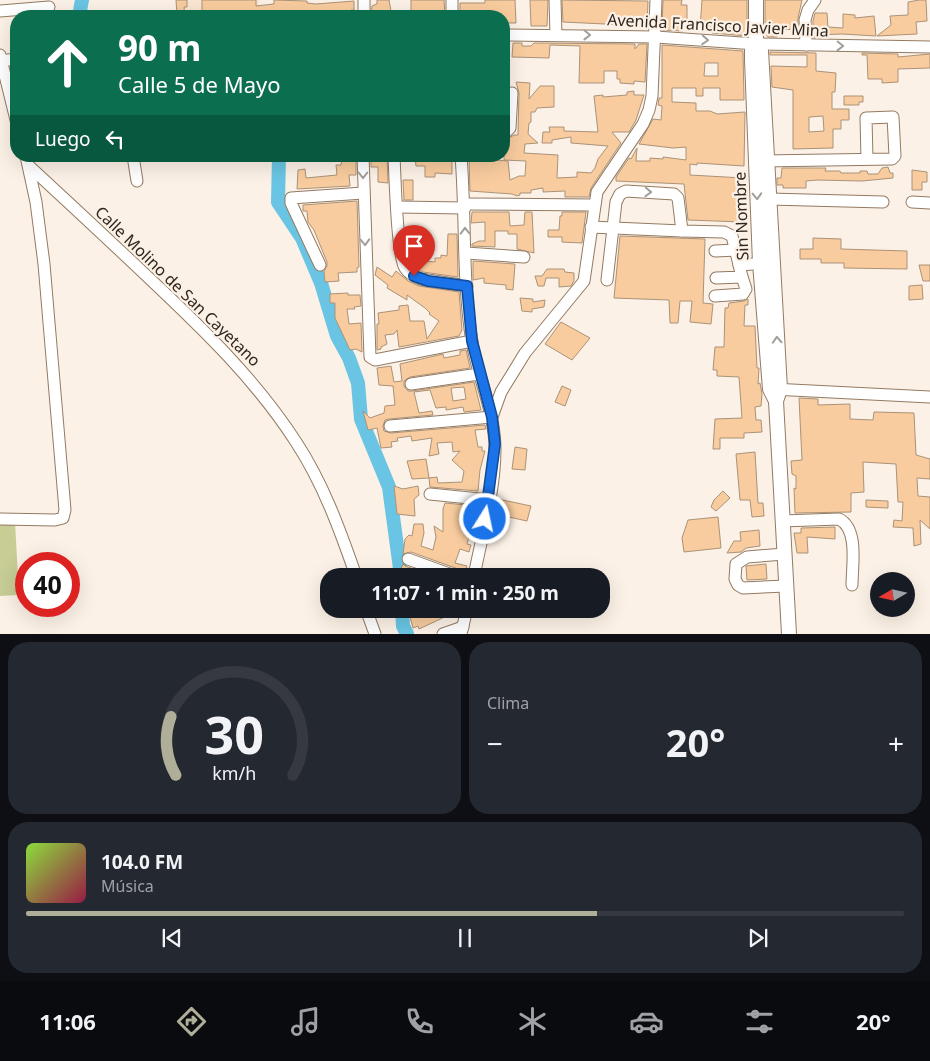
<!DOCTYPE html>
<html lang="es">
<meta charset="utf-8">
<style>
:root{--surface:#171b24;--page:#242831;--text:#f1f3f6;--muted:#9ea1a6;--line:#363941;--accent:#afaf99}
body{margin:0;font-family:"Noto Sans",sans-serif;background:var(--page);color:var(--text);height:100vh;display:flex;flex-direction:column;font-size:19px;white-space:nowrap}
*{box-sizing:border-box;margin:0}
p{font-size:16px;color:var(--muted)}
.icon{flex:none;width:28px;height:28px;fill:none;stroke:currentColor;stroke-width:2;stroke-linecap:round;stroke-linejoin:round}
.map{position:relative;height:634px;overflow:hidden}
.side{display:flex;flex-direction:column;gap:8px;padding:8px;background:#0d0f14;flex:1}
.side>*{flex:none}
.hud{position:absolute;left:10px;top:10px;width:500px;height:152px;border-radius:20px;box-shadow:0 5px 20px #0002;background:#0b6e4f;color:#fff;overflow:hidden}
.needle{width:32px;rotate:261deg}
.tools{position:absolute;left:870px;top:572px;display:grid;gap:10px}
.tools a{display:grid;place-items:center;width:45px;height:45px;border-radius:50%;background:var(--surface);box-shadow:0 5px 20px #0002;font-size:25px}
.speed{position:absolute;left:15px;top:552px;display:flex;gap:10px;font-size:25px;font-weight:700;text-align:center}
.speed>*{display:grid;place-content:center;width:65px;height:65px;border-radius:50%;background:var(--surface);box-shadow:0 5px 20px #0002;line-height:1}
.speed .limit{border:8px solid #d22;background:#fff;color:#111}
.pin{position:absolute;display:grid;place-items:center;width:42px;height:42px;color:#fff;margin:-51px -21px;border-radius:50% 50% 50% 0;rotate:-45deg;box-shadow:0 0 5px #0007}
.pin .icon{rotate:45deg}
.me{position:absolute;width:55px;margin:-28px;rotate:10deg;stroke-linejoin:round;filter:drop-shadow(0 0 4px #0008)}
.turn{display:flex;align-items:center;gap:18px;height:105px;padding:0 25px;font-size:22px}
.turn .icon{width:65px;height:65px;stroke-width:2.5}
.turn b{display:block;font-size:35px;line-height:42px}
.then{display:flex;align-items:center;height:48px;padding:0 25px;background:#0003;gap:10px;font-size:19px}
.big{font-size:38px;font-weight:700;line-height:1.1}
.side .widget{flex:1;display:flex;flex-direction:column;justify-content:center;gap:8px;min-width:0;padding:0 18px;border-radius:20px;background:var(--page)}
.side .dial{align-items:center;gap:0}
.dial svg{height:130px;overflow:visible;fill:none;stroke:var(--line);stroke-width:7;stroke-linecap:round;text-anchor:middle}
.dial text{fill:var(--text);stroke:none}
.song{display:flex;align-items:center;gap:15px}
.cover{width:60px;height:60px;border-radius:8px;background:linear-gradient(135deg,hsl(90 70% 55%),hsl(340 70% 35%))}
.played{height:5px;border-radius:2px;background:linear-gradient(90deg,var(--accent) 65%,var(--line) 65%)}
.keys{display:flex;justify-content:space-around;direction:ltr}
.heat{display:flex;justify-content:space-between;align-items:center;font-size:28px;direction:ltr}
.side .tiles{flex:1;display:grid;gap:8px;grid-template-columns:1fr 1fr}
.widget:last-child{grid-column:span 2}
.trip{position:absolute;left:320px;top:568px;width:290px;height:50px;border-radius:20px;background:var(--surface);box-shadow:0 5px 20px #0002;font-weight:700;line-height:50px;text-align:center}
.tabs{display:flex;height:80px;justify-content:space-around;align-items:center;background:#090b0e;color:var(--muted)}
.tabs .icon{width:35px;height:35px}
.tabs .current{color:var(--accent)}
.tabs b{font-size:22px;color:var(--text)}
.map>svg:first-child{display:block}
</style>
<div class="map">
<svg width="930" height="634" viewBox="0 0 930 634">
<rect width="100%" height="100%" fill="#fcf1e6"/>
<polygon fill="#fae6d2" points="176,0 259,0 259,16 177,16"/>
<polygon fill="#c7cd95" points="0,522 15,522 19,595 0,596"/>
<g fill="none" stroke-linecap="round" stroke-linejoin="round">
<g stroke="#69c5e3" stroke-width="14">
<polyline points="79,16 82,0"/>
<polyline points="279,156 278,202 302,238 321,283 337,336 349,358 358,383 361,419 389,487 401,576"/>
<polyline points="402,609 403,626 407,634"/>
</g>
</g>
<g fill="#f8cc9e" stroke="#ab9278" fill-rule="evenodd">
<polygon points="176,0 187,0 187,7 184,7 185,16 177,16"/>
<polygon points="202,0 256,0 256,6 274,4 274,0 307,1 307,3 316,4 354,1 354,10 351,10 351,16 202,16"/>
<polygon points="377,0 389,0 392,16 371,16 372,6 377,4"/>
<polygon points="411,0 444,0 445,16 411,16"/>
<polygon points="485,0 515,0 516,23 504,23 504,16 460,16 460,3 485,3"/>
<polygon points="530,0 548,0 547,26 531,26"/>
<polygon points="562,0 648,1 647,26 563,22"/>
<polygon points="663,0 682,0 681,5 687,5 687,23 683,23 683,31 662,30"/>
<polygon points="702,0 747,0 747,36 712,33 713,29 700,29"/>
<polygon points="765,0 802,0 798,18 798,29 777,30 777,37 768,37 765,33"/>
<polygon points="919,0 926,0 927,21 916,22 917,34 877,36 891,25 890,16 908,15 908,2"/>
<polygon points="815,13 827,13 828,27 843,28 843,14 855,15 855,18 874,16 876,36 842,34 815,35 815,38 813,37 813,21"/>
<polygon points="513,43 522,43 522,46 531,46 534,43 635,44 635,49 639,44 647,44 645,82 634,81 634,84 620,83 620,79 617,79 617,71 604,71 604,83 579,83 580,46 550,45 549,58 512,57"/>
<path d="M662,45L743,51L744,100H720V88H703V96H696V88H672V102L696,103V111H710L717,114L745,112L744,166L697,163V165L690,164V175L743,178L742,222L688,220L684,184L616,181V177L629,158L631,159L637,148L636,161H650V158L663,159V157L686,160V147L673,148L639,144L653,119L661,120L662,106L658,105L659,98H662ZM705,63H718V76H704Z"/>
<path d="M770,52L816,53V71L836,73L835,92H832V109H849V120H841V129H833V148L793,149V90L772,87L771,66L807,67V55H770ZM823,116L824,131L809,132V117Z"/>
<polygon points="862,53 898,54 898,57 930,54 930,68 898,69 898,82 882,83 882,79 868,79 867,55 862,55"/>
<polygon points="516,82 530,83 529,99 540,86 554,86 554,107 537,108 535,112 531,112 531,122 529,123 528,134 538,143 525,144 524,153 558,155 557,178 577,177 577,172 591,173 595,168 598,159 608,146 571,143 571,137 552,140 552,143 542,143 543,132 550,132 549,127 564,127 564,131 598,132 594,96 603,95 603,97 627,95 627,92 634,91 634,95 644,95 636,120 629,132 612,132 621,143 591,188 589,197 565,197 565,191 543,192 543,188 531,190 531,193 520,193 520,195 517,196 512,194 470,191 469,158 508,161 510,180 519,176 525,176 526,161 504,160 504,141 514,135 518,135 519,93"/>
<polygon points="844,96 863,96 863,102 859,102 859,105 844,105"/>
<polygon points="347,156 356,156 356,175 349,175 350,186 297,189 298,170 305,169 306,178 337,175 336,165 341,165 342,159 347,159"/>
<polygon points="371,156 387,156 388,183 378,182 378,167 371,167"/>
<polygon points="420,156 452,156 452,174 435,173 435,177 425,177 425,166 416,166 415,158 420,158"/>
<polygon points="888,167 890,173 893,173 893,178 862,181 817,180 806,181 806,188 783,188 783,185 777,185 777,178 781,178 782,168 826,168 825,171 840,171 841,173 860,173 860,171 867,171 868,174 878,174 882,168"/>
<polygon points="912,170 927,172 927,182 922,182 922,190 912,190"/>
<polygon points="403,180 413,180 413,200 404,200"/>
<polygon points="357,201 359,267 357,268 357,272 338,273 339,281 325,282 324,271 327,266 327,262 314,230 308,222 307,211 303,211 303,205"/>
<polygon points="472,212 509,212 510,226 524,225 525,212 532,212 534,253 517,249 517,234 508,234 508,231 495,231 495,247 472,246 472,244 479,241 485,241 485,222 471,223"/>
<polygon points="562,212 586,212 582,243 562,242 562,237 548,237 548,230 559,230 560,216 562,216"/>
<polygon points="448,234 457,234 458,277 423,272 416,268 416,260 435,262 435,258 441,258 441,255 447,256"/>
<polygon points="620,236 705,239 703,303 713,304 711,324 690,322 692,301 680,301 678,323 670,323 669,300 614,298"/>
<polygon points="813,238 841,239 841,249 907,251 907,269 844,268 844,263 821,263 821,259 800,259 800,249 813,249"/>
<polygon points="473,261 515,264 513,290 506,289 506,285 484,283 484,278 473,280"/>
<polygon points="919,265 930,265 930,281 923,281"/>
<polygon points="377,267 392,277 396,271 408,281 419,286 459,292 462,330 459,336 399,347 397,330 394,334 385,335 387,344 381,347 381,349 377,350 377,324 379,324 378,313 399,310 399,306 408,305 410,321 424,321 427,339 439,321 429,314 430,313 425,308 407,295 407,300 387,288 388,285 375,275"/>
<polygon points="547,269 564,269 565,272 574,273 574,281 571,286 559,287 559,278 546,278 544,286 538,286 535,276 542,276"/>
<polygon points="922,285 923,299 909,300 909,286"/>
<polygon points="348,293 348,295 360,295 361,306 354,307 355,309 347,309 349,324 361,323 362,352 356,349 350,350 335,318 335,303 330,303 330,294"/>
<polygon points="520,298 533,299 533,302 545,300 544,307 532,309 532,312 522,311"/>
<polygon points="748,299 748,305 745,305 744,326 755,326 757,368 759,368 758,384 760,383 762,394 761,406 755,407 756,420 761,420 762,432 744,433 744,438 720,438 720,449 713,449 715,419 742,418 739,377 717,376 717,370 713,370 715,347 724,347 725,308 728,308 729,303 744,301"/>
<polygon points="561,322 590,338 572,360 545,344"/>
<path d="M466,350L470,368L410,377L404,381V386L408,391H412L474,382L481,410L464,412L463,407L446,410V407L436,408L430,390L414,392L419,413L432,411L433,415L389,419L385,420L383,426L384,431L391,433L485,425L486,429L475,430L478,447H482V451H485L480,470L478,491L430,487L429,478L437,477L438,483L462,482L464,471L452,460L460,451L453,452L452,442L437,443L439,454L429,456L432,438L412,441L411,436L397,438L398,441L391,442L392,447L381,448L377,428L368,430L363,411L370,418L384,413L385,406L395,405L393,386L379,385L377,368L391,366L394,382L402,381L400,364L443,354L444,358L460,355V351ZM464,387L466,399L453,401L451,388Z"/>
<polygon points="562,386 571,390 565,406 555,402"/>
<polygon points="799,398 818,399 818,405 850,404 850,419 873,420 874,412 914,413 916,455 930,459 930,479 917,478 918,496 930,497 930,529 920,520 921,544 914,546 913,528 893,527 894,520 902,521 903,502 898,502 896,464 863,462 864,492 851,493 851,512 795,513 794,488 796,489 796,476 792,474 791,461 802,460"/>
<polygon points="515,447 527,449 525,470 512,469"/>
<polygon points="755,452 758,503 763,503 764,516 752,517 750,500 740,500 736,454"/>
<polygon points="426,459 429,478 412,479 407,461"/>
<polygon points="394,486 403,489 418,486 419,495 414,499 415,516 397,514"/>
<polygon points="723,491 730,498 716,511 711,507 714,500"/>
<polygon points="498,499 531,506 527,521 495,514"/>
<polygon points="866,500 888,501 888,508 866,507"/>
<polygon points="445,503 476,506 474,526 472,525 467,544 471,545 469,552 460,549 455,563 467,566 465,576 458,569 411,552 403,554 405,539 409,535 412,536 414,524 423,524 424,533 421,546 433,550 436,537 434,526 443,532 443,509"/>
<polygon points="718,517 721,548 684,552 682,538 688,520"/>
<polygon points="835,527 835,539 807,537 808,553 797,553 794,533 801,533 801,528"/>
<polygon points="759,530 760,546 746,548 741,552 727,553 734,541 741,541 740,532"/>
<polygon points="403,564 405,566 434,576 407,576 409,571 401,569"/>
<polygon points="766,564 767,579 747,580 746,566"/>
<polygon points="408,609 449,609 458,611 457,616 451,617 451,614 419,629 418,626 413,628"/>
</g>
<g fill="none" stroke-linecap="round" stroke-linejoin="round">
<g stroke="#937a61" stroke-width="13">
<g id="minor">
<polyline points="555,0 556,35"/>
<polyline points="0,11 49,7"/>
<polyline points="364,16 364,0"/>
<polyline points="452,16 452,0"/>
<polyline points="504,35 656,37 756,44 930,47"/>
<polyline points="806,45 805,20 808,10 815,0"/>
<polyline points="0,55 16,120"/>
<polyline points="0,61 16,59"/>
<polyline points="504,134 510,128 512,93"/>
<polyline points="133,156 137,181"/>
<polyline points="363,156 370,357 375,360 472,341"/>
<path d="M394,156C395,175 397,256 405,268C408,273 415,277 421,279L467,286"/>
<path d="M461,156C466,218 462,281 472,342C478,378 495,412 495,449C495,491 482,535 474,576"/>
<polyline points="760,161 892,159 895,156 893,117 866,118 867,159"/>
<path d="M29,166C69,203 110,241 150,279C204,330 256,380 296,442C323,483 340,530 356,576"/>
<polyline points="769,199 883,202"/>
<polyline points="912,202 930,203"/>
<polyline points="465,204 594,205"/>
<polyline points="397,207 465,208"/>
<polyline points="591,227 682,231"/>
<polyline points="715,251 737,250"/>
<polyline points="466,253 524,257"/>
<polyline points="320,265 291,203 291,198 363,193"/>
<polyline points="739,265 769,263"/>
<polyline points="607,280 616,202 620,194 626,191 674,194 678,198 682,231 724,232 732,236 742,277 716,278"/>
<polyline points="715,296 743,294 746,289 742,277"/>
<polyline points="411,384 479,374"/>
<polyline points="772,389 930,397"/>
<polyline points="492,417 501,392 525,353 584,281 597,192 643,124 649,110 652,96 656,0"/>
<polyline points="390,426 492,417"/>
<polyline points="430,494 489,500"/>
<polyline points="0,519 55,520 63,518 65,510 44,264 36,202 26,156"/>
<path d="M782,521L839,519C859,529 852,566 852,585"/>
<polyline points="784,554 747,557 736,564 735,579 738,585 743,588 786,586"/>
<polyline points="408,559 455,576"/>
<polyline points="366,609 375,634"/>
<polyline points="443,634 463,627"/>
<polyline points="461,634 467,609"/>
</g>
</g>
<g stroke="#937a61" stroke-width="16">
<g id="major">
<polyline points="756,0 756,44 761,51 762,68 780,389 776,401"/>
<polyline points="756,44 752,50 752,60 760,263 770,389 776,401 789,634"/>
</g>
</g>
<use href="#minor" stroke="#fff" stroke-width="11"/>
<use href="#major" stroke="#fff" stroke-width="14"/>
</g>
<defs><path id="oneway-chevron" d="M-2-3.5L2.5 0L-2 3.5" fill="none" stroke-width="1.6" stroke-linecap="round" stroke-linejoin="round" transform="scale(1.25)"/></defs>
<g stroke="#a29e99">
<use href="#oneway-chevron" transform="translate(587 35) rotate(1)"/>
<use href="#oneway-chevron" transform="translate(705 40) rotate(4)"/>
<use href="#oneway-chevron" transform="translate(840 46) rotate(1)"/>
<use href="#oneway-chevron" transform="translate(363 175) rotate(90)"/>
<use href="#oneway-chevron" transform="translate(648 192) rotate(2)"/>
<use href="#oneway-chevron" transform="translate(757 196) rotate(88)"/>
<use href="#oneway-chevron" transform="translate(465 231) rotate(-91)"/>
<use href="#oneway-chevron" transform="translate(365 242) rotate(88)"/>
<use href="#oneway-chevron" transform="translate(777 340) rotate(-93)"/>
</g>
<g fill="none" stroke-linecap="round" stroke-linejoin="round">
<g stroke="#114b97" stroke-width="12">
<polyline id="route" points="414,276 428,281 467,286 472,341 492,417 495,444 485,519"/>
</g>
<use href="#route" stroke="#1a73e8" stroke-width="9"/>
</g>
<g text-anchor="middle" stroke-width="4.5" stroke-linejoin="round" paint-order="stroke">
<g font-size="16" fill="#31271d" stroke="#fcf1e6">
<text transform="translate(718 25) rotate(3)" y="6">Avenida Francisco Javier Mina</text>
<text transform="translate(741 216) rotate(-92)" y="6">Sin Nombre</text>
<text transform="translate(178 286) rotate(44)" y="6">Calle Molino de San Cayetano</text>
</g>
</g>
</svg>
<div class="tools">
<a><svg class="needle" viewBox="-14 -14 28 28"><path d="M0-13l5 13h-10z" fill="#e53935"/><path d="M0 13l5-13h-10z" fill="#9ea1a6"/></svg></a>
</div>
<div class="speed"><div class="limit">40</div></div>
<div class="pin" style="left:414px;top:276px;background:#d93025"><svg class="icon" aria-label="arrive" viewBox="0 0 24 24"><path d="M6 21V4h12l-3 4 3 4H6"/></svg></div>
<svg class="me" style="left:485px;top:519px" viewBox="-20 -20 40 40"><circle r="17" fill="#1a73e8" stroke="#fff" stroke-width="3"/><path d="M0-11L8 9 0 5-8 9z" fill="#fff"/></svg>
<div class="trip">11:07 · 1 min · 250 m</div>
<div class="hud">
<div class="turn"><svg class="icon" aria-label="ahead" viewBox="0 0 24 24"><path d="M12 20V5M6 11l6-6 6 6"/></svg><div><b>90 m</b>Calle 5 de Mayo</div></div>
<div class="then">Luego<svg class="icon" aria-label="left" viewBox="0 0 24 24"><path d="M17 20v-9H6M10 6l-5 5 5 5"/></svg></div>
</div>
</div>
<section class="side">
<div class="tiles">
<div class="widget dial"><svg viewBox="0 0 100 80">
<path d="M14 69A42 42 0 1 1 86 69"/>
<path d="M14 69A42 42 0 0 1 11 33" stroke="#afaf99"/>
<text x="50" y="56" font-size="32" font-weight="700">30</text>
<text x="50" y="72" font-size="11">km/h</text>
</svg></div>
<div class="widget"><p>Clima</p>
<div class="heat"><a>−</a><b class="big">20°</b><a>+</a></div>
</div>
<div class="widget">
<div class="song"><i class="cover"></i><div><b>104.0 FM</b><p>Música</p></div></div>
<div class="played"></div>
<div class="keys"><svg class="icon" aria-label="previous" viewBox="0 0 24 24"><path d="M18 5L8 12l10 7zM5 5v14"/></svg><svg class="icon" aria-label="pause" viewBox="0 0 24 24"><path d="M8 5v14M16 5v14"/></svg><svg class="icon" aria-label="next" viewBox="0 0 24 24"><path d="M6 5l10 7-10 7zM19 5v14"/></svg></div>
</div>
</div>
</section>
<nav class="tabs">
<b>11:06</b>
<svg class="icon current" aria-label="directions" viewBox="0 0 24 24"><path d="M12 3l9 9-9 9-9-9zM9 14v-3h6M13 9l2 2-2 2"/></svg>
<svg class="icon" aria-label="music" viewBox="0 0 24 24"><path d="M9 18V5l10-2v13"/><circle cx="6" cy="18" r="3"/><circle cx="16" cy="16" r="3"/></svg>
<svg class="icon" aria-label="phone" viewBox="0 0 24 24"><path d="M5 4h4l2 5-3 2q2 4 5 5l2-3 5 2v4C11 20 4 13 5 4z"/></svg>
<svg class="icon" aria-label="climate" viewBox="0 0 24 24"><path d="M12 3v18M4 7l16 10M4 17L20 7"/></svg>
<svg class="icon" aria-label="car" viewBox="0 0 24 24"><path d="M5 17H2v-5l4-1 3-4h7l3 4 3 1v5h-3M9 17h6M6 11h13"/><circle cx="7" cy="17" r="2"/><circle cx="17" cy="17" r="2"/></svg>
<svg class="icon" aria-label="filters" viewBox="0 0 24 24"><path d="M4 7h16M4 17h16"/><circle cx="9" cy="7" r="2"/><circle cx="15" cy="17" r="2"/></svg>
<b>20°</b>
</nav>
